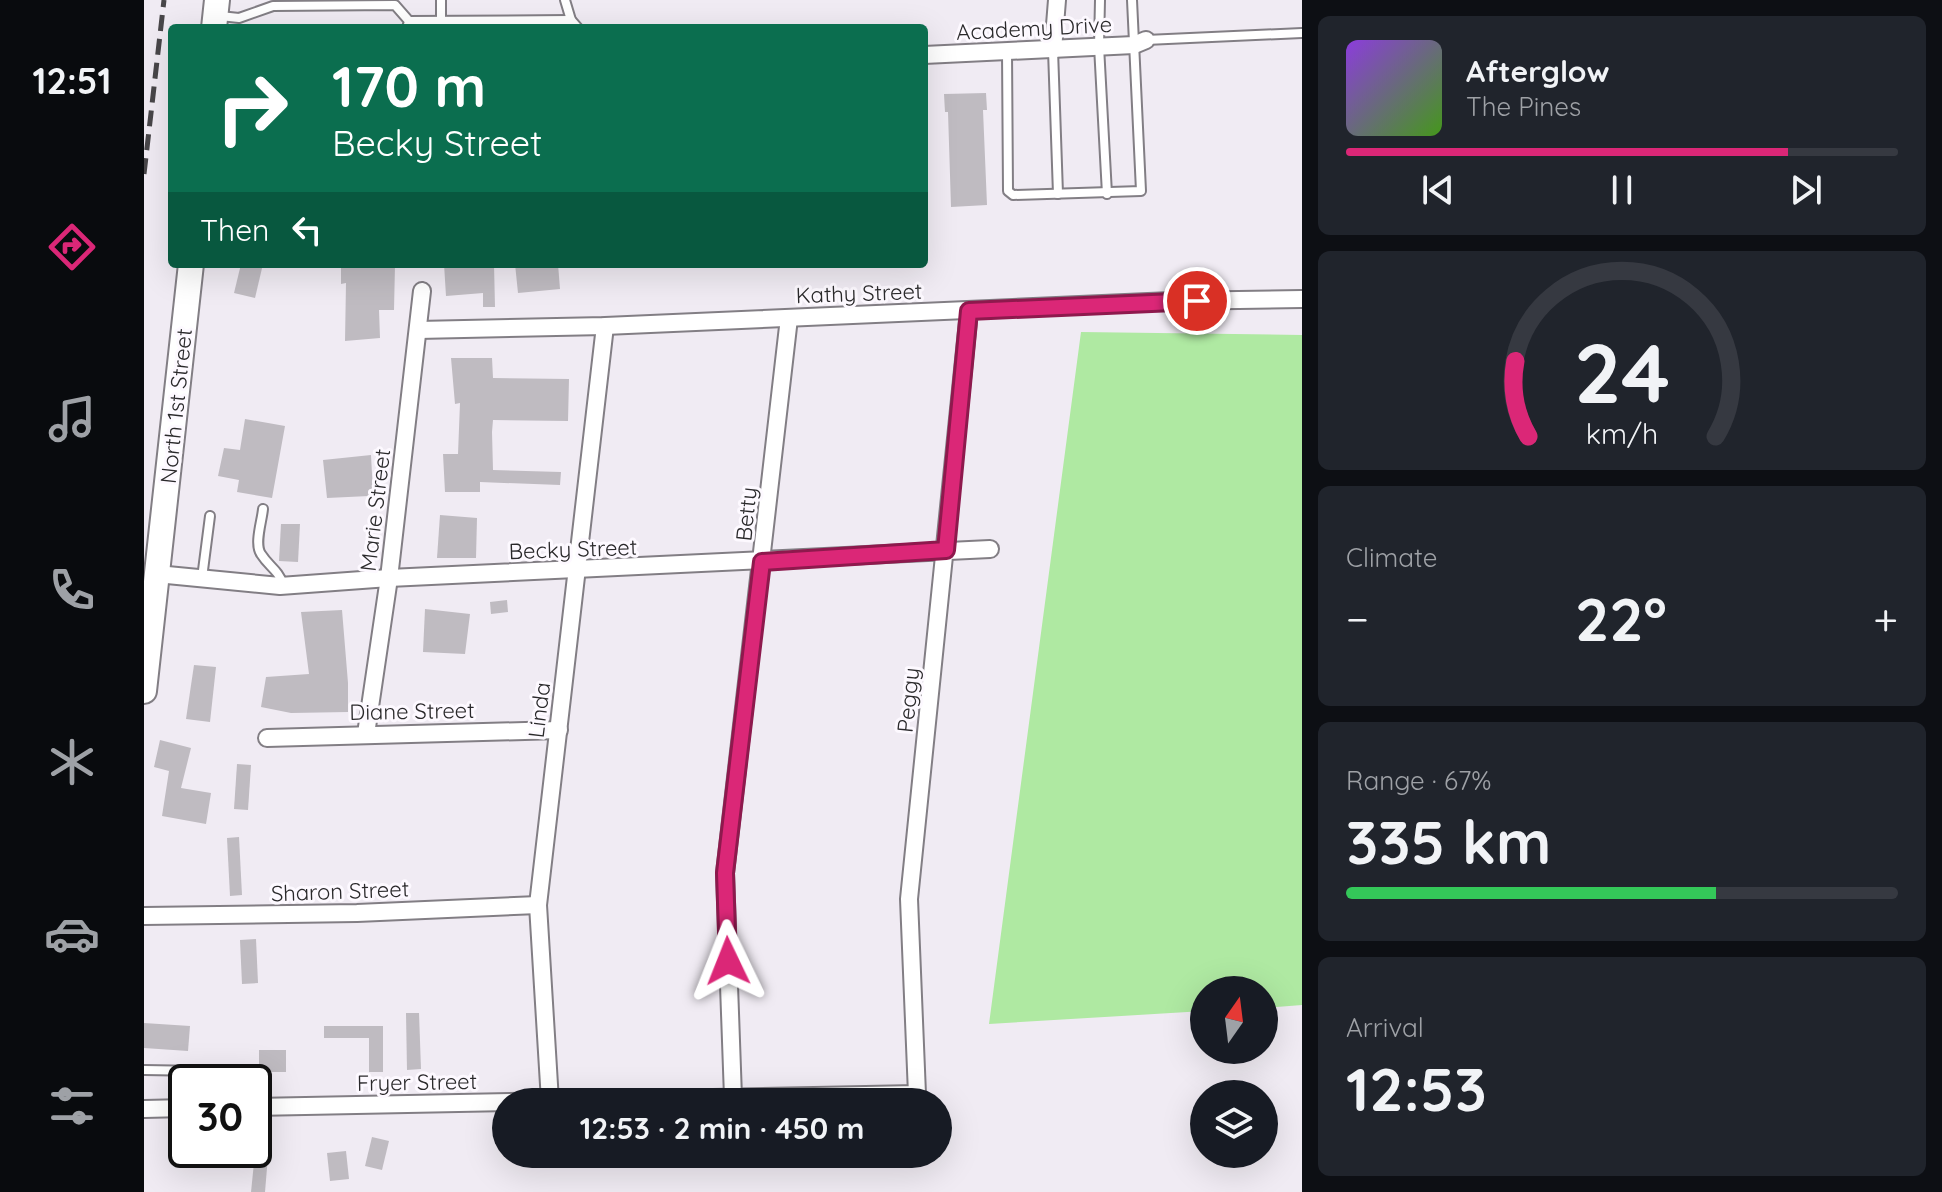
<!DOCTYPE html>
<meta charset="utf-8">
<style>
:root{--surface:#171b24;--page:#20242c;--text:#f1f3f6;--muted:#9ea1a6;--line:#363941;--accent:#db2777}
body{margin:0;font-family:Quicksand,sans-serif;background:var(--page);color:var(--text);height:100vh;display:flex;flex-direction:column;font-size:30px;white-space:nowrap}
*{box-sizing:border-box;margin:0}
p{font-size:26px;color:var(--muted)}
.icon{flex:none;width:44px;height:44px;fill:none;stroke:currentColor;stroke-width:2;stroke-linecap:round;stroke-linejoin:round}
.map{position:relative;flex:1;overflow:hidden}
.side{display:flex;flex-direction:column;gap:16px;padding:16px;background:#0d0f14;width:640px}
.side>*{flex:none}
.hud{position:absolute;left:24px;top:24px;width:760px;height:244px;border-radius:8px;box-shadow:0 8px 32px #0002;background:#0b6e4f;color:#fff;overflow:hidden}
.needle{width:52px;rotate:14deg}
.tools{position:absolute;left:1046px;top:976px;display:grid;gap:16px}
.tools a{display:grid;place-items:center;width:88px;height:88px;border-radius:50%;background:var(--surface);box-shadow:0 8px 32px #0002;font-size:40px}
.speed{position:absolute;left:24px;top:1064px;display:flex;gap:16px;font-size:40px;font-weight:700;text-align:center}
.speed>*{display:grid;place-content:center;width:104px;height:104px;border-radius:50%;background:var(--surface);box-shadow:0 8px 32px #0002;line-height:1}
.speed .limit{border:4px solid #111;border-radius:12px;background:#fff;color:#111}
.pin{position:absolute;display:grid;place-items:center;width:68px;height:68px;color:#fff;margin:-34px;border:4px solid #fff;border-radius:50%;box-shadow:0 2px 8px #0007}
.me{position:absolute;width:88px;margin:-44px;rotate:358deg;stroke-linejoin:round;filter:drop-shadow(0 0 6px #0008)}
.turn{display:flex;align-items:center;gap:28px;height:168px;padding:0 32px;font-size:36px}
.turn .icon{width:104px;height:104px;stroke-width:2.5}
.turn b{display:block;font-size:56px;line-height:68px}
.then{display:flex;align-items:center;height:76px;padding:0 32px;background:#0003;gap:16px;font-size:30px}
.big{font-size:60px;font-weight:700;line-height:1.1}
.side .widget{flex:1;display:flex;flex-direction:column;justify-content:center;gap:12px;min-width:0;padding:0 28px;border-radius:12px;background:var(--page)}
.side .dial{align-items:center;gap:0}
.dial svg{height:208px;overflow:visible;fill:none;stroke:var(--line);stroke-width:7;stroke-linecap:round;text-anchor:middle}
.dial text{fill:var(--text);stroke:none}
.song{display:flex;align-items:center;gap:24px}
.cover{width:96px;height:96px;border-radius:12px;background:linear-gradient(135deg,hsl(270 70% 55%),hsl(100 70% 35%))}
.played{height:8px;border-radius:4px;background:linear-gradient(90deg,var(--accent) 80%,var(--line) 80%)}
.keys{display:flex;justify-content:space-around;direction:ltr}
.heat{display:flex;justify-content:space-between;align-items:center;font-size:44px;direction:ltr}
.charge{height:12px;border-radius:6px;background:linear-gradient(90deg,#34c759 67%,var(--line) 0)}
.trip{position:absolute;left:348px;top:1088px;width:460px;height:80px;border-radius:40px;background:var(--surface);box-shadow:0 8px 32px #0002;font-weight:700;line-height:80px;text-align:center}
main{display:flex;flex:1;min-height:0}
.dock{display:flex;flex-direction:column;width:144px;justify-content:space-around;align-items:center;background:#090b0e;color:var(--muted)}
.dock .icon{width:56px;height:56px}
.dock .active{color:var(--accent)}
.dock b{font-size:36px;color:var(--text)}
.map>svg:first-child{display:block}
</style>
<main>
<nav class="dock">
<b>12:51</b>
<svg class="icon active" aria-label="directions" viewBox="0 0 24 24"><path d="M12 3l9 9-9 9-9-9zM9 14v-3h6M13 9l2 2-2 2"/></svg>
<svg class="icon" aria-label="music" viewBox="0 0 24 24"><path d="M9 18V5l10-2v13"/><circle cx="6" cy="18" r="3"/><circle cx="16" cy="16" r="3"/></svg>
<svg class="icon" aria-label="phone" viewBox="0 0 24 24"><path d="M5 4h4l2 5-3 2q2 4 5 5l2-3 5 2v4C11 20 4 13 5 4z"/></svg>
<svg class="icon" aria-label="climate" viewBox="0 0 24 24"><path d="M12 3v18M4 7l16 10M4 17L20 7"/></svg>
<svg class="icon" aria-label="car" viewBox="0 0 24 24"><path d="M5 17H2v-5l4-1 3-4h7l3 4 3 1v5h-3M9 17h6M6 11h13"/><circle cx="7" cy="17" r="2"/><circle cx="17" cy="17" r="2"/></svg>
<svg class="icon" aria-label="filters" viewBox="0 0 24 24"><path d="M4 7h16M4 17h16"/><circle cx="9" cy="7" r="2"/><circle cx="15" cy="17" r="2"/></svg>
</nav>
<div class="map">
<svg width="1158" height="1192" viewBox="0 0 1158 1192">
<rect width="100%" height="100%" fill="#f0ebf3"/>
<polygon fill="#afe9a2" points="937,332 1158,335 1158,1005 1120,1008 1120,990 1060,990 1060,1011 845,1024"/>
<g fill="#bfbbc1">
<polygon points="842,93 843,110 839,110 843,205 807,207 804,112 801,112 800,94"/>
<polygon points="97,264 119,264 111,298 90,293"/>
<polygon points="300,264 350,264 351,307 339,307 339,293 302,296"/>
<polygon points="371,264 414,264 416,289 374,293"/>
<polygon points="251,265 250,310 235,310 236,338 201,341 202,283 197,284 197,268"/>
<polygon points="307,358 348,358 349,378 425,379 424,421 349,420 348,432 349,470 417,472 416,485 336,482 336,492 301,492 299,454 314,454 316,403 311,404"/>
<polygon points="101,419 141,426 128,498 93,492 95,480 74,476 80,448 96,450"/>
<polygon points="227,455 229,493 225,493 225,496 183,498 179,460"/>
<polygon points="296,515 333,518 332,558 293,558"/>
<polygon points="137,524 156,524 154,562 135,561"/>
<polygon points="363,600 364,612 347,614 346,602"/>
<polygon points="281,609 326,614 321,654 279,652"/>
<polygon points="198,610 204,683 204,712 147,713 117,707 122,677 165,674 157,612"/>
<polygon points="50,665 72,667 66,722 42,719"/>
<polygon points="16,740 47,748 37,788 67,793 62,824 18,816 25,771 10,767"/>
<polygon points="93,764 107,765 104,810 90,809"/>
<polygon points="95,837 98,895 86,896 83,838"/>
<polygon points="112,939 114,983 98,984 96,940"/>
<polygon points="262,1013 275,1013 277,1069 263,1070"/>
<polygon points="0,1023 46,1026 44,1051 0,1048"/>
<polygon points="180,1026 239,1026 239,1072 225,1072 225,1038 180,1038"/>
<rect x="115" y="1050" width="27" height="22"/>
<polygon points="228,1137 245,1141 238,1170 221,1166"/>
<polygon points="112,1143 125,1144 121,1192 107,1192"/>
<polygon points="41,1150 80,1150 81,1164 42,1167"/>
<polygon points="202,1151 205,1179 186,1181 183,1153"/>
</g>
<g fill="none" stroke-linecap="round" stroke-linejoin="round">
<g stroke="#827e84" stroke-width="12">
<g id="lane">
<polyline points="421,0 427,20 434,28"/>
<polyline points="956,0 955,46 963,194"/>
<polyline points="76,16 95,18 129,6 251,5 265,21 263,28"/>
<polyline points="265,21 427,20"/>
<polyline points="297,22 297,0"/>
<polyline points="1002,40 1158,33"/>
<polyline points="909,50 914,194"/>
<polyline points="863,52 864,191 869,195 997,191 988,0"/>
<path d="M119,509C118,521 110,544 117,554C126,568 133,568 140,586"/>
<polyline points="58,578 66,516"/>
<polyline points="0,1070 59,1071 60,1082"/>
</g>
</g>
<g stroke="#827e84" stroke-width="20">
<g id="street">
<polyline points="909,50 913,0"/>
<polyline points="780,55 990,45 1002,40"/>
<polyline points="274,330 461,326 1027,301 1158,299"/>
<polyline points="13,574 136,586 245,578 846,549"/>
<polyline points="222,734 245,578 278,291"/>
<polyline points="123,738 415,730"/>
<polyline points="0,916 213,913 394,905"/>
<polyline points="589,1097 581,873 645,318"/>
<polyline points="406,1101 394,905 461,326"/>
<polyline points="110,1107 773,1094 765,899 825,311"/>
<polyline points="0,1109 42,1108"/>
</g>
</g>
<g stroke="#827e84" stroke-width="28">
<g id="secondary">
<polyline points="70,28 73,0"/>
<polyline points="0,691 47,264"/>
</g>
</g>
<use href="#lane" stroke="#fff" stroke-width="8"/>
<use href="#street" stroke="#fff" stroke-width="16"/>
<use href="#secondary" stroke="#fff" stroke-width="24"/>
<polyline stroke="#484649" stroke-width="5" stroke-dasharray="16 8" stroke-linecap="butt" points="0,174 20,0"/>
</g>
<g fill="none" stroke-linecap="round" stroke-linejoin="round">
<g stroke="#8e194d" stroke-width="20">
<polyline id="route" points="584,961 581,873 618,562 802,550 825,311 1053,301"/>
</g>
<use href="#route" stroke="#db2777" stroke-width="14"/>
</g>
<g text-anchor="middle" stroke-width="6" stroke-linejoin="round" paint-order="stroke">
<g font-size="22" fill="#2a292b" stroke="#fdf9ff">
<text transform="translate(890 28) rotate(-3)" y="8">Academy Drive</text>
<text transform="translate(715 293) rotate(-2)" y="8">Kathy Street</text>
<text transform="translate(32 406) rotate(-84)" y="8">North 1st Street</text>
<text transform="translate(231 510) rotate(-83)" y="8">Marie Street</text>
<text transform="translate(602 514) rotate(-84)" y="8">Betty</text>
<text transform="translate(429 549) rotate(-2)" y="8">Becky Street</text>
<text transform="translate(764 700) rotate(-84)" y="8">Peggy</text>
<text transform="translate(395 710) rotate(-83)" y="8">Linda</text>
<text transform="translate(268 711) rotate(-1)" y="8">Diane Street</text>
<text transform="translate(196 891) rotate(-2)" y="8">Sharon Street</text>
<text transform="translate(273 1082) rotate(-1)" y="8">Fryer Street</text>
</g>
</g>
</svg>
<div class="tools">
<a><svg class="needle" viewBox="-14 -14 28 28"><path d="M0-13l5 13h-10z" fill="#e53935"/><path d="M0 13l5-13h-10z" fill="#9ea1a6"/></svg></a>
<a><svg class="icon" aria-label="layers" viewBox="0 0 24 24"><path d="M12 4l9 5-9 5-9-5zM3 14l9 5 9-5"/></svg></a>
</div>
<div class="speed"><div class="limit">30</div></div>
<div class="pin" style="left:1053px;top:301px;background:#d93025"><svg class="icon" aria-label="arrive" viewBox="0 0 24 24"><path d="M6 21V4h12l-3 4 3 4H6"/></svg></div>
<svg class="me" style="left:584px;top:961px" viewBox="-20 -20 40 40"><path d="M0-17L14 15 0 8-14 15z" fill="#db2777" stroke="#fff" stroke-width="4"/></svg>
<div class="trip">12:53 · 2 min · 450 m</div>
<div class="hud">
<div class="turn"><svg class="icon" aria-label="right" viewBox="0 0 24 24"><path d="M7 20v-9h11M14 6l5 5-5 5"/></svg><div><b>170 m</b>Becky Street</div></div>
<div class="then">Then<svg class="icon" aria-label="left" viewBox="0 0 24 24"><path d="M17 20v-9H6M10 6l-5 5 5 5"/></svg></div>
</div>
</div>
<section class="side">
<div class="widget">
<div class="song"><i class="cover"></i><div><b>Afterglow</b><p>The Pines</p></div></div>
<div class="played"></div>
<div class="keys"><svg class="icon" aria-label="previous" viewBox="0 0 24 24"><path d="M18 5L8 12l10 7zM5 5v14"/></svg><svg class="icon" aria-label="pause" viewBox="0 0 24 24"><path d="M8 5v14M16 5v14"/></svg><svg class="icon" aria-label="next" viewBox="0 0 24 24"><path d="M6 5l10 7-10 7zM19 5v14"/></svg></div>
</div>
<div class="widget dial"><svg viewBox="0 0 100 80">
<path d="M14 69A42 42 0 1 1 86 69"/>
<path d="M14 69A42 42 0 0 1 9 40" stroke="#db2777"/>
<text x="50" y="56" font-size="32" font-weight="700">24</text>
<text x="50" y="72" font-size="11">km/h</text>
</svg></div>
<div class="widget"><p>Climate</p>
<div class="heat"><a>−</a><b class="big">22°</b><a>+</a></div>
</div>
<div class="widget"><p>Range · 67%</p><b class="big">335 km</b><div class="charge"></div></div>
<div class="widget"><p>Arrival</p><b class="big">12:53</b></div>
</section>
</main>
